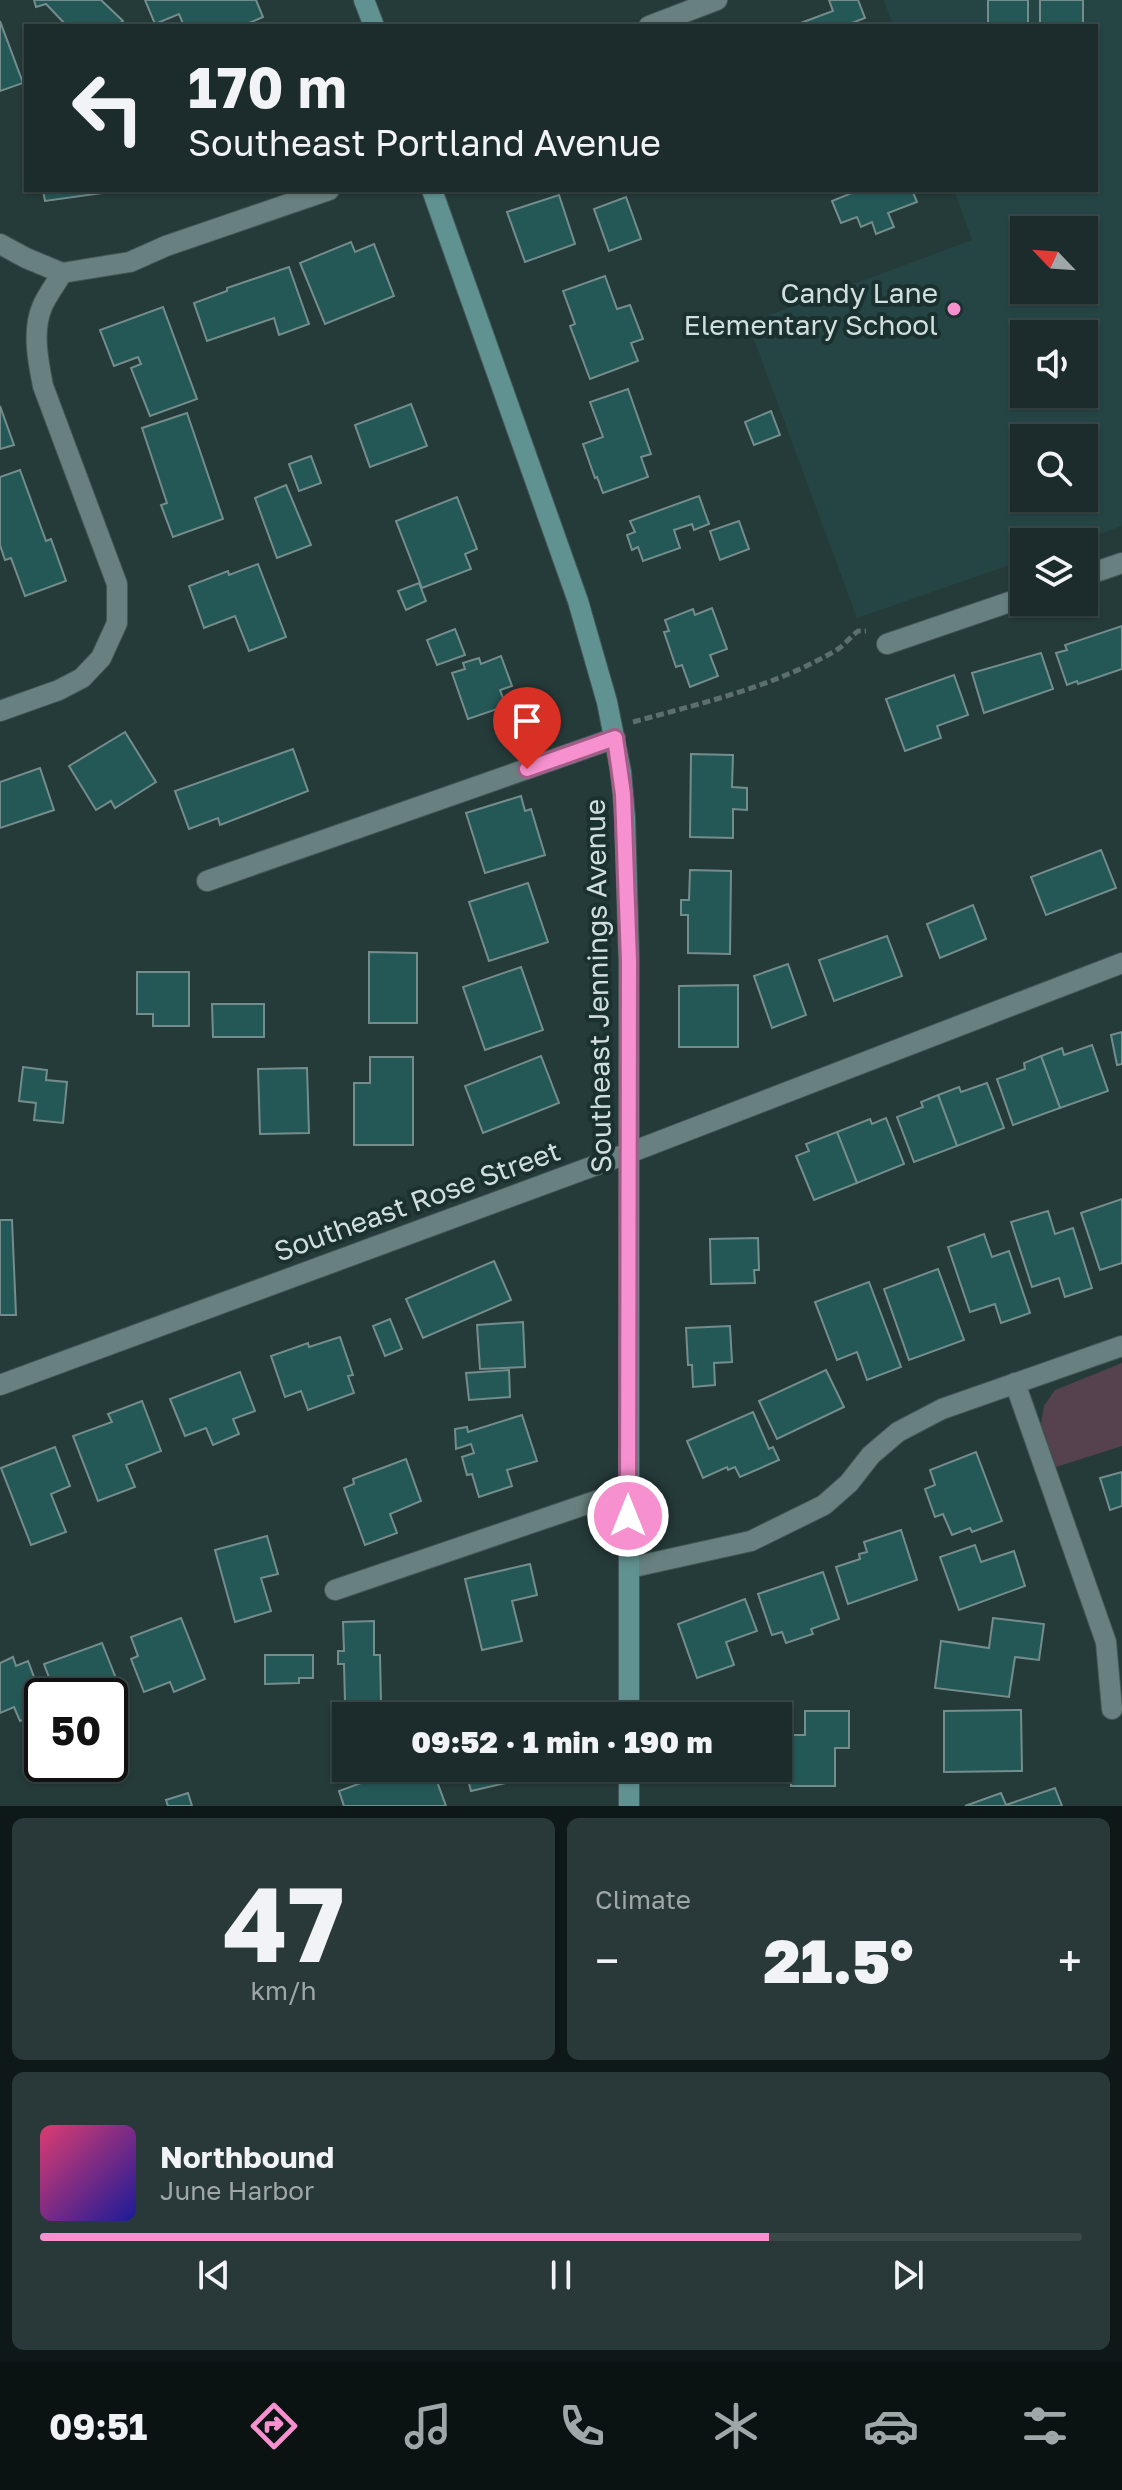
<!DOCTYPE html>
<meta charset="utf-8">
<style>
:root{--surface:#1c2c2c;--page:#293838;--text:#f1f3f6;--muted:#a0a7a9;--line:#3a4848;--accent:#f690cf}
body{margin:0;font-family:"Golos Text",sans-serif;background:var(--page);color:var(--text);height:100vh;display:flex;flex-direction:column;font-size:30px;white-space:nowrap}
*{box-sizing:border-box;margin:0}
p{font-size:26px;color:var(--muted)}
.icon{flex:none;width:44px;height:44px;fill:none;stroke:currentColor;stroke-width:2;stroke-linecap:round;stroke-linejoin:round}
.map{position:relative;height:1806px;overflow:hidden}
.panel{display:flex;flex-direction:column;gap:12px;padding:12px;background:#0f1818;flex:1}
.panel>*{flex:none}
.guide{position:absolute;left:24px;top:24px;width:1074px;height:168px;border-radius:0px;box-shadow:0 2px 6px #0004,0 0 0 2px var(--line);background:#1c2c2c;color:var(--text);overflow:hidden}
.needle{width:52px;rotate:295deg}
.controls{position:absolute;left:1010px;top:216px;display:grid;gap:16px}
.controls a{display:grid;place-items:center;width:88px;height:88px;border-radius:0px;background:var(--surface);box-shadow:0 2px 6px #0004,0 0 0 2px var(--line);font-size:40px}
.speed{position:absolute;left:24px;top:1678px;display:flex;gap:16px;font-size:40px;font-weight:700;text-align:center}
.speed>*{display:grid;place-content:center;width:104px;height:104px;border-radius:50%;background:var(--surface);box-shadow:0 2px 6px #0004,0 0 0 2px var(--line);line-height:1}
.speed .limit{border:4px solid #111;border-radius:12px;background:#fff;color:#111}
.pin{position:absolute;display:grid;place-items:center;width:68px;height:68px;color:#fff;margin:-82px -34px;border-radius:50% 50% 50% 0;rotate:-45deg;box-shadow:0 0 8px #0007}
.pin .icon{rotate:45deg}
.me{position:absolute;width:88px;margin:-44px;rotate:0deg;stroke-linejoin:round;filter:drop-shadow(0 0 6px #0008)}
.turn{display:flex;align-items:center;gap:28px;height:168px;padding:0 32px;font-size:36px}
.turn .icon{width:104px;height:104px;stroke-width:2.5}
.turn b{display:block;font-size:56px;line-height:68px}
.big{font-size:60px;font-weight:800;line-height:1.1}
.panel .card{flex:1;display:flex;flex-direction:column;justify-content:center;gap:12px;min-width:0;padding:0 28px;border-radius:12px;background:var(--page)}
.panel .dial{align-items:center;gap:0}
.dial b{font-size:104px;line-height:1}
.song{display:flex;align-items:center;gap:24px}
.cover{width:96px;height:96px;border-radius:12px;background:linear-gradient(135deg,hsl(340 70% 55%),hsl(240 70% 35%))}
.played{height:8px;border-radius:4px;background:linear-gradient(90deg,var(--accent) 70%,var(--line) 70%)}
.keys{display:flex;justify-content:space-around;direction:ltr}
.heat{display:flex;justify-content:space-between;align-items:center;font-size:44px;direction:ltr}
.panel .tiles{flex:1;display:grid;gap:12px;grid-template-columns:1fr 1fr}
.card:last-child{grid-column:span 2}
.trip{position:absolute;left:332px;top:1702px;width:460px;height:80px;border-radius:0px;background:var(--surface);box-shadow:0 2px 6px #0004,0 0 0 2px var(--line);font-weight:800;line-height:80px;text-align:center}
.menu{display:flex;height:128px;justify-content:space-around;align-items:center;background:#0b1212;color:var(--muted)}
.menu .icon{width:56px;height:56px}
.menu .active{color:var(--accent)}
.menu b{font-size:36px;color:var(--text)}
.map>svg:first-child{display:block}
</style>
<div class="map">
<svg width="1122" height="1806" viewBox="0 0 1122 1806">
<rect width="100%" height="100%" fill="#253b3a"/>
<path fill="#254544" fill-rule="evenodd" d="M884,0H1122V526L1077,542H1024V560L857,618L748,323L972,240L954,190H1096V26H893ZM1024,230H1084V290H1024ZM1024,334H1084V394H1024ZM1024,438H1084V498H1024Z"/>
<polygon fill="#56424e" points="1122,1363 1122,1446 1056,1467 1041,1424 1044,1406 1055,1390"/>
<g fill="#245857" stroke="#748d8c" stroke-width="2">
<polygon points="34,0 101,0 123,21 117,26 67,26 46,4 36,7"/>
<polygon points="145,0 256,0 263,17 242,26 184,26 179,14 155,24"/>
<polygon points="829,0 858,0 865,18 844,26 798,26 798,24 833,11"/>
<rect x="988" y="0" width="40" height="26"/>
<rect x="1040" y="0" width="43" height="26"/>
<polygon points="0,21 23,83 0,91"/>
<polygon points="43,190 124,190 45,201"/>
<polygon points="912,190 917,202 888,213 894,227 876,234 872,222 861,227 857,217 841,223 832,201 859,190"/>
<polygon points="559,195 575,244 525,262 507,212"/>
<polygon points="626,197 641,239 609,251 594,209"/>
<polygon points="351,242 355,252 374,244 394,296 325,324 300,263"/>
<polygon points="289,267 309,324 279,335 274,318 207,341 194,303 227,291 227,288"/>
<polygon points="605,276 617,309 630,305 643,339 631,343 638,361 590,379 570,326 575,324 563,291"/>
<polygon points="163,307 197,399 150,416 131,368 141,364 138,357 114,366 100,330"/>
<polygon points="628,389 651,454 641,457 648,477 603,493 597,477 595,478 583,444 603,437 590,402"/>
<polygon points="411,404 427,446 370,467 355,425"/>
<polygon points="0,406 14,445 0,449"/>
<polygon points="771,411 780,435 754,445 745,422"/>
<polygon points="187,413 223,519 173,537 161,505 167,503 142,428"/>
<polygon points="311,456 321,483 299,491 289,464"/>
<polygon points="20,470 46,541 51,539 66,581 25,596 11,558 5,560 0,545 0,477"/>
<polygon points="286,485 311,545 277,558 255,498"/>
<polygon points="699,496 709,524 694,530 692,524 674,530 680,548 643,561 638,547 632,550 627,535 635,532 630,521"/>
<polygon points="457,497 477,549 465,554 471,569 422,588 396,521"/>
<polygon points="739,521 749,549 720,560 710,531"/>
<polygon points="258,564 286,637 249,651 235,616 204,628 189,586 228,571 229,575"/>
<polygon points="419,583 426,601 406,610 398,591"/>
<polygon points="712,608 727,649 710,655 718,676 690,687 682,665 676,667 664,632 669,631 665,620 693,609 695,615"/>
<polygon points="1122,626 1122,669 1078,684 1077,681 1067,685 1056,653 1067,650 1065,645"/>
<polygon points="455,629 465,655 437,665 427,640"/>
<polygon points="1041,653 1053,689 984,713 972,673"/>
<polygon points="501,656 512,686 500,690 506,706 468,719 452,673 465,669 463,663 479,658 481,664"/>
<polygon points="954,675 968,715 937,726 941,738 905,751 886,699"/>
<polygon points="125,732 156,782 115,808 111,801 96,810 69,766"/>
<polygon points="293,749 308,791 220,825 218,818 189,829 175,791"/>
<polygon points="691,754 733,755 732,787 747,788 747,810 733,809 733,838 690,837"/>
<polygon points="40,768 54,810 0,828 0,782"/>
<polygon points="521,796 525,811 531,809 545,855 485,873 466,813"/>
<polygon points="1101,850 1116,888 1046,915 1031,877"/>
<polygon points="690,870 731,871 730,954 688,953 688,915 681,915 681,900 689,900"/>
<polygon points="528,883 548,942 489,961 469,902"/>
<polygon points="973,905 986,939 940,958 927,924"/>
<polygon points="887,936 902,976 834,1001 819,960"/>
<polygon points="369,952 417,953 417,1023 369,1023"/>
<polygon points="788,964 806,1015 772,1028 754,976"/>
<polygon points="521,967 543,1030 485,1050 463,987"/>
<polygon points="137,972 189,972 189,1026 153,1026 153,1014 137,1014"/>
<polygon points="738,985 738,1047 679,1047 679,986"/>
<polygon points="212,1004 264,1004 264,1037 213,1037"/>
<polygon points="1122,1032 1122,1064 1117,1065 1111,1035"/>
<polygon points="1092,1045 1108,1091 1060,1108 1041,1056 1062,1048 1064,1055"/>
<polygon points="541,1056 559,1103 483,1133 465,1086"/>
<polygon points="1041,1056 1060,1108 1013,1125 997,1079 1025,1069 1024,1063"/>
<polygon points="370,1057 413,1057 413,1145 354,1145 354,1083 370,1083"/>
<polygon points="23,1067 47,1070 46,1080 67,1082 63,1123 34,1120 36,1103 19,1101"/>
<polygon points="307,1068 309,1133 260,1134 258,1069"/>
<polygon points="987,1083 1004,1128 957,1146 938,1095 959,1087 961,1092"/>
<polygon points="938,1095 957,1146 914,1162 897,1117 923,1107 921,1102"/>
<polygon points="886,1118 904,1164 857,1183 837,1132 870,1119 872,1124"/>
<polygon points="837,1132 857,1183 814,1200 796,1156 809,1151 806,1144"/>
<polygon points="1122,1199 1122,1263 1100,1270 1081,1213"/>
<polygon points="1048,1211 1055,1234 1073,1228 1092,1288 1065,1297 1059,1278 1032,1287 1011,1222"/>
<polygon points="0,1220 12,1220 16,1315 0,1315"/>
<polygon points="984,1234 992,1257 1009,1251 1030,1313 1001,1323 995,1304 970,1312 948,1247"/>
<polygon points="758,1238 759,1270 754,1270 755,1283 711,1284 710,1239"/>
<polygon points="494,1261 511,1300 423,1338 406,1299"/>
<polygon points="938,1269 964,1340 909,1360 884,1289"/>
<polygon points="869,1282 901,1367 867,1380 857,1352 837,1360 815,1302"/>
<polygon points="390,1319 402,1349 385,1356 373,1326"/>
<polygon points="523,1322 525,1367 480,1369 477,1325"/>
<polygon points="730,1326 732,1362 714,1363 715,1385 693,1387 692,1365 688,1365 686,1328"/>
<polygon points="340,1337 353,1375 348,1376 354,1393 308,1410 301,1391 285,1397 271,1356 308,1343 309,1347"/>
<polygon points="509,1370 510,1397 469,1400 466,1373"/>
<polygon points="826,1370 844,1407 777,1439 759,1401"/>
<polygon points="240,1372 255,1411 233,1419 239,1434 213,1445 206,1428 185,1436 170,1399"/>
<polygon points="142,1401 161,1451 126,1465 135,1487 98,1501 73,1436 112,1422 108,1414"/>
<polygon points="753,1412 769,1449 773,1447 779,1460 740,1477 735,1467 728,1470 727,1467 703,1478 687,1441"/>
<polygon points="522,1415 537,1461 507,1470 512,1486 479,1497 472,1474 467,1475 462,1457 474,1453 471,1444 456,1449 455,1429 467,1427 468,1432"/>
<polygon points="55,1447 70,1486 51,1494 66,1532 31,1545 1,1468"/>
<polygon points="976,1452 1002,1521 972,1532 970,1528 952,1535 943,1514 935,1517 925,1489 935,1485 930,1470"/>
<polygon points="406,1459 421,1501 390,1514 397,1533 365,1545 344,1488 354,1484 353,1479"/>
<polygon points="1122,1472 1122,1506 1110,1510 1100,1478"/>
<polygon points="901,1530 917,1580 848,1604 836,1567 860,1559 859,1554 867,1552 864,1542"/>
<polygon points="267,1536 278,1574 261,1578 271,1611 235,1622 215,1550"/>
<polygon points="975,1545 981,1562 1014,1551 1025,1586 959,1610 940,1557"/>
<polygon points="530,1564 537,1595 512,1601 522,1641 482,1650 465,1579"/>
<polygon points="823,1572 839,1619 811,1629 813,1634 786,1643 782,1632 772,1635 758,1594"/>
<polygon points="745,1599 757,1631 726,1642 734,1665 697,1678 678,1624"/>
<polygon points="181,1618 205,1679 174,1692 170,1682 144,1692 131,1659 138,1656 131,1637"/>
<polygon points="993,1618 1044,1624 1039,1660 1015,1657 1009,1697 935,1688 941,1641 989,1648"/>
<polygon points="374,1621 374,1655 380,1655 381,1701 345,1702 344,1664 338,1664 338,1651 344,1651 343,1622"/>
<polygon points="102,1643 117,1681 89,1692 91,1696 56,1696 44,1664"/>
<polygon points="265,1655 313,1655 313,1678 299,1678 299,1683 265,1684"/>
<polygon points="13,1657 16,1666 28,1661 42,1698 42,1712 20,1721 14,1707 0,1713 0,1663"/>
<polygon points="1021,1710 1022,1771 944,1772 944,1711"/>
<polygon points="805,1711 849,1711 849,1748 835,1748 835,1786 791,1786 792,1735 805,1735"/>
<polygon points="402,1768 432,1768 446,1806 344,1806 339,1791"/>
<polygon points="465,1768 539,1768 530,1770 532,1777 471,1791"/>
<polygon points="1055,1788 1062,1806 965,1806 1001,1793 1006,1805"/>
<polygon points="188,1793 192,1806 168,1806 166,1800"/>
</g>
<g fill="none" stroke-linecap="round" stroke-linejoin="round">
<g stroke="#435756" stroke-width="22">
<g id="minor">
<polyline points="649,26 717,0"/>
<polyline points="0,244 26,258 62,273"/>
<polyline points="62,273 130,262 166,246 329,190"/>
<polyline points="1084,576 1122,563"/>
<polyline points="887,644 1024,597"/>
<path d="M0,711L59,690L82,678L101,658L117,623V584L43,386C38,361 32,331 42,307C47,295 56,284 62,273"/>
<polyline points="207,881 615,738"/>
<polyline points="1015,1383 1106,1642 1112,1709"/>
<polyline points="0,1385 629,1153 1122,963"/>
<polyline points="629,1568 751,1541 824,1505 849,1483 871,1455 898,1432 942,1409 1122,1346"/>
<polyline points="335,1590 628,1490"/>
</g>
</g>
<g stroke="#435756" stroke-width="22">
<g id="secondary">
<polyline points="364,0 374,26"/>
<polyline points="432,190 578,601 607,702 621,772 625,818 629,961 629,1716"/>
<polyline points="629,1768 629,1806"/>
</g>
</g>
<path stroke="#5c6f6e" stroke-width="5" stroke-dasharray="8 4" stroke-linecap="butt" d="M633,722C702,703 773,687 835,651C845,645 850,637 858,631H866"/>
<use href="#minor" stroke="#68807f" stroke-width="20"/>
<use href="#secondary" stroke="#609291" stroke-width="20"/>
</g>
<g fill="none" stroke-linecap="round" stroke-linejoin="round">
<g stroke="#a05e87" stroke-width="20">
<polyline id="route" points="527,769 615,738 623,794 629,961 628,1516"/>
</g>
<use href="#route" stroke="#f690cf" stroke-width="14"/>
</g>
<circle fill="#f690cf" stroke="#1b3130" stroke-width="3" cx="954" cy="309" r="8"/>
<g text-anchor="middle" stroke-width="8" stroke-linejoin="round" paint-order="stroke">
<g font-size="28" fill="#d1dede" stroke="#1b3130" text-anchor="end">
<text x="938" y="303">Candy Lane<tspan x="938" dy="32">Elementary School</tspan></text>
</g>
<g font-size="28" fill="#d1dede" stroke="#1b3130">
<text transform="translate(598 986) rotate(-91)" y="10">Southeast Jennings Avenue</text>
<text transform="translate(417 1201) rotate(-20)" y="10">Southeast Rose Street</text>
</g>
</g>
</svg>
<div class="controls">
<a><svg class="needle" viewBox="-14 -14 28 28"><path d="M0-13l5 13h-10z" fill="#e53935"/><path d="M0 13l5-13h-10z" fill="#a0a7a9"/></svg></a>
<a><svg class="icon" aria-label="sound" viewBox="0 0 24 24"><path d="M4 9h4l5-4v14l-5-4H4zM17 9q2 3 0 6"/></svg></a>
<a><svg class="icon" aria-label="search" viewBox="0 0 24 24"><circle cx="10" cy="10" r="6"/><path d="M15 15l6 6"/></svg></a>
<a><svg class="icon" aria-label="layers" viewBox="0 0 24 24"><path d="M12 4l9 5-9 5-9-5zM3 14l9 5 9-5"/></svg></a>
</div>
<div class="speed"><div class="limit">50</div></div>
<div class="pin" style="left:527px;top:769px;background:#d93025"><svg class="icon" aria-label="arrive" viewBox="0 0 24 24"><path d="M6 21V4h12l-3 4 3 4H6"/></svg></div>
<svg class="me" style="left:628px;top:1516px" viewBox="-20 -20 40 40"><circle r="17" fill="#f690cf" stroke="#fff" stroke-width="3"/><path d="M0-11L8 9 0 5-8 9z" fill="#fff"/></svg>
<div class="trip">09:52 · 1 min · 190 m</div>
<div class="guide">
<div class="turn"><svg class="icon" aria-label="left" viewBox="0 0 24 24"><path d="M17 20v-9H6M10 6l-5 5 5 5"/></svg><div><b>170 m</b>Southeast Portland Avenue</div></div>
</div>
</div>
<section class="panel">
<div class="tiles">
<div class="card dial"><b>47</b><p>km/h</p></div>
<div class="card"><p>Climate</p>
<div class="heat"><a>−</a><b class="big">21.5°</b><a>+</a></div>
</div>
<div class="card">
<div class="song"><i class="cover"></i><div><b>Northbound</b><p>June Harbor</p></div></div>
<div class="played"></div>
<div class="keys"><svg class="icon" aria-label="previous" viewBox="0 0 24 24"><path d="M18 5L8 12l10 7zM5 5v14"/></svg><svg class="icon" aria-label="pause" viewBox="0 0 24 24"><path d="M8 5v14M16 5v14"/></svg><svg class="icon" aria-label="next" viewBox="0 0 24 24"><path d="M6 5l10 7-10 7zM19 5v14"/></svg></div>
</div>
</div>
</section>
<nav class="menu">
<b>09:51</b>
<svg class="icon active" aria-label="directions" viewBox="0 0 24 24"><path d="M12 3l9 9-9 9-9-9zM9 14v-3h6M13 9l2 2-2 2"/></svg>
<svg class="icon" aria-label="music" viewBox="0 0 24 24"><path d="M9 18V5l10-2v13"/><circle cx="6" cy="18" r="3"/><circle cx="16" cy="16" r="3"/></svg>
<svg class="icon" aria-label="phone" viewBox="0 0 24 24"><path d="M5 4h4l2 5-3 2q2 4 5 5l2-3 5 2v4C11 20 4 13 5 4z"/></svg>
<svg class="icon" aria-label="climate" viewBox="0 0 24 24"><path d="M12 3v18M4 7l16 10M4 17L20 7"/></svg>
<svg class="icon" aria-label="car" viewBox="0 0 24 24"><path d="M5 17H2v-5l4-1 3-4h7l3 4 3 1v5h-3M9 17h6M6 11h13"/><circle cx="7" cy="17" r="2"/><circle cx="17" cy="17" r="2"/></svg>
<svg class="icon" aria-label="filters" viewBox="0 0 24 24"><path d="M4 7h16M4 17h16"/><circle cx="9" cy="7" r="2"/><circle cx="15" cy="17" r="2"/></svg>
</nav>
